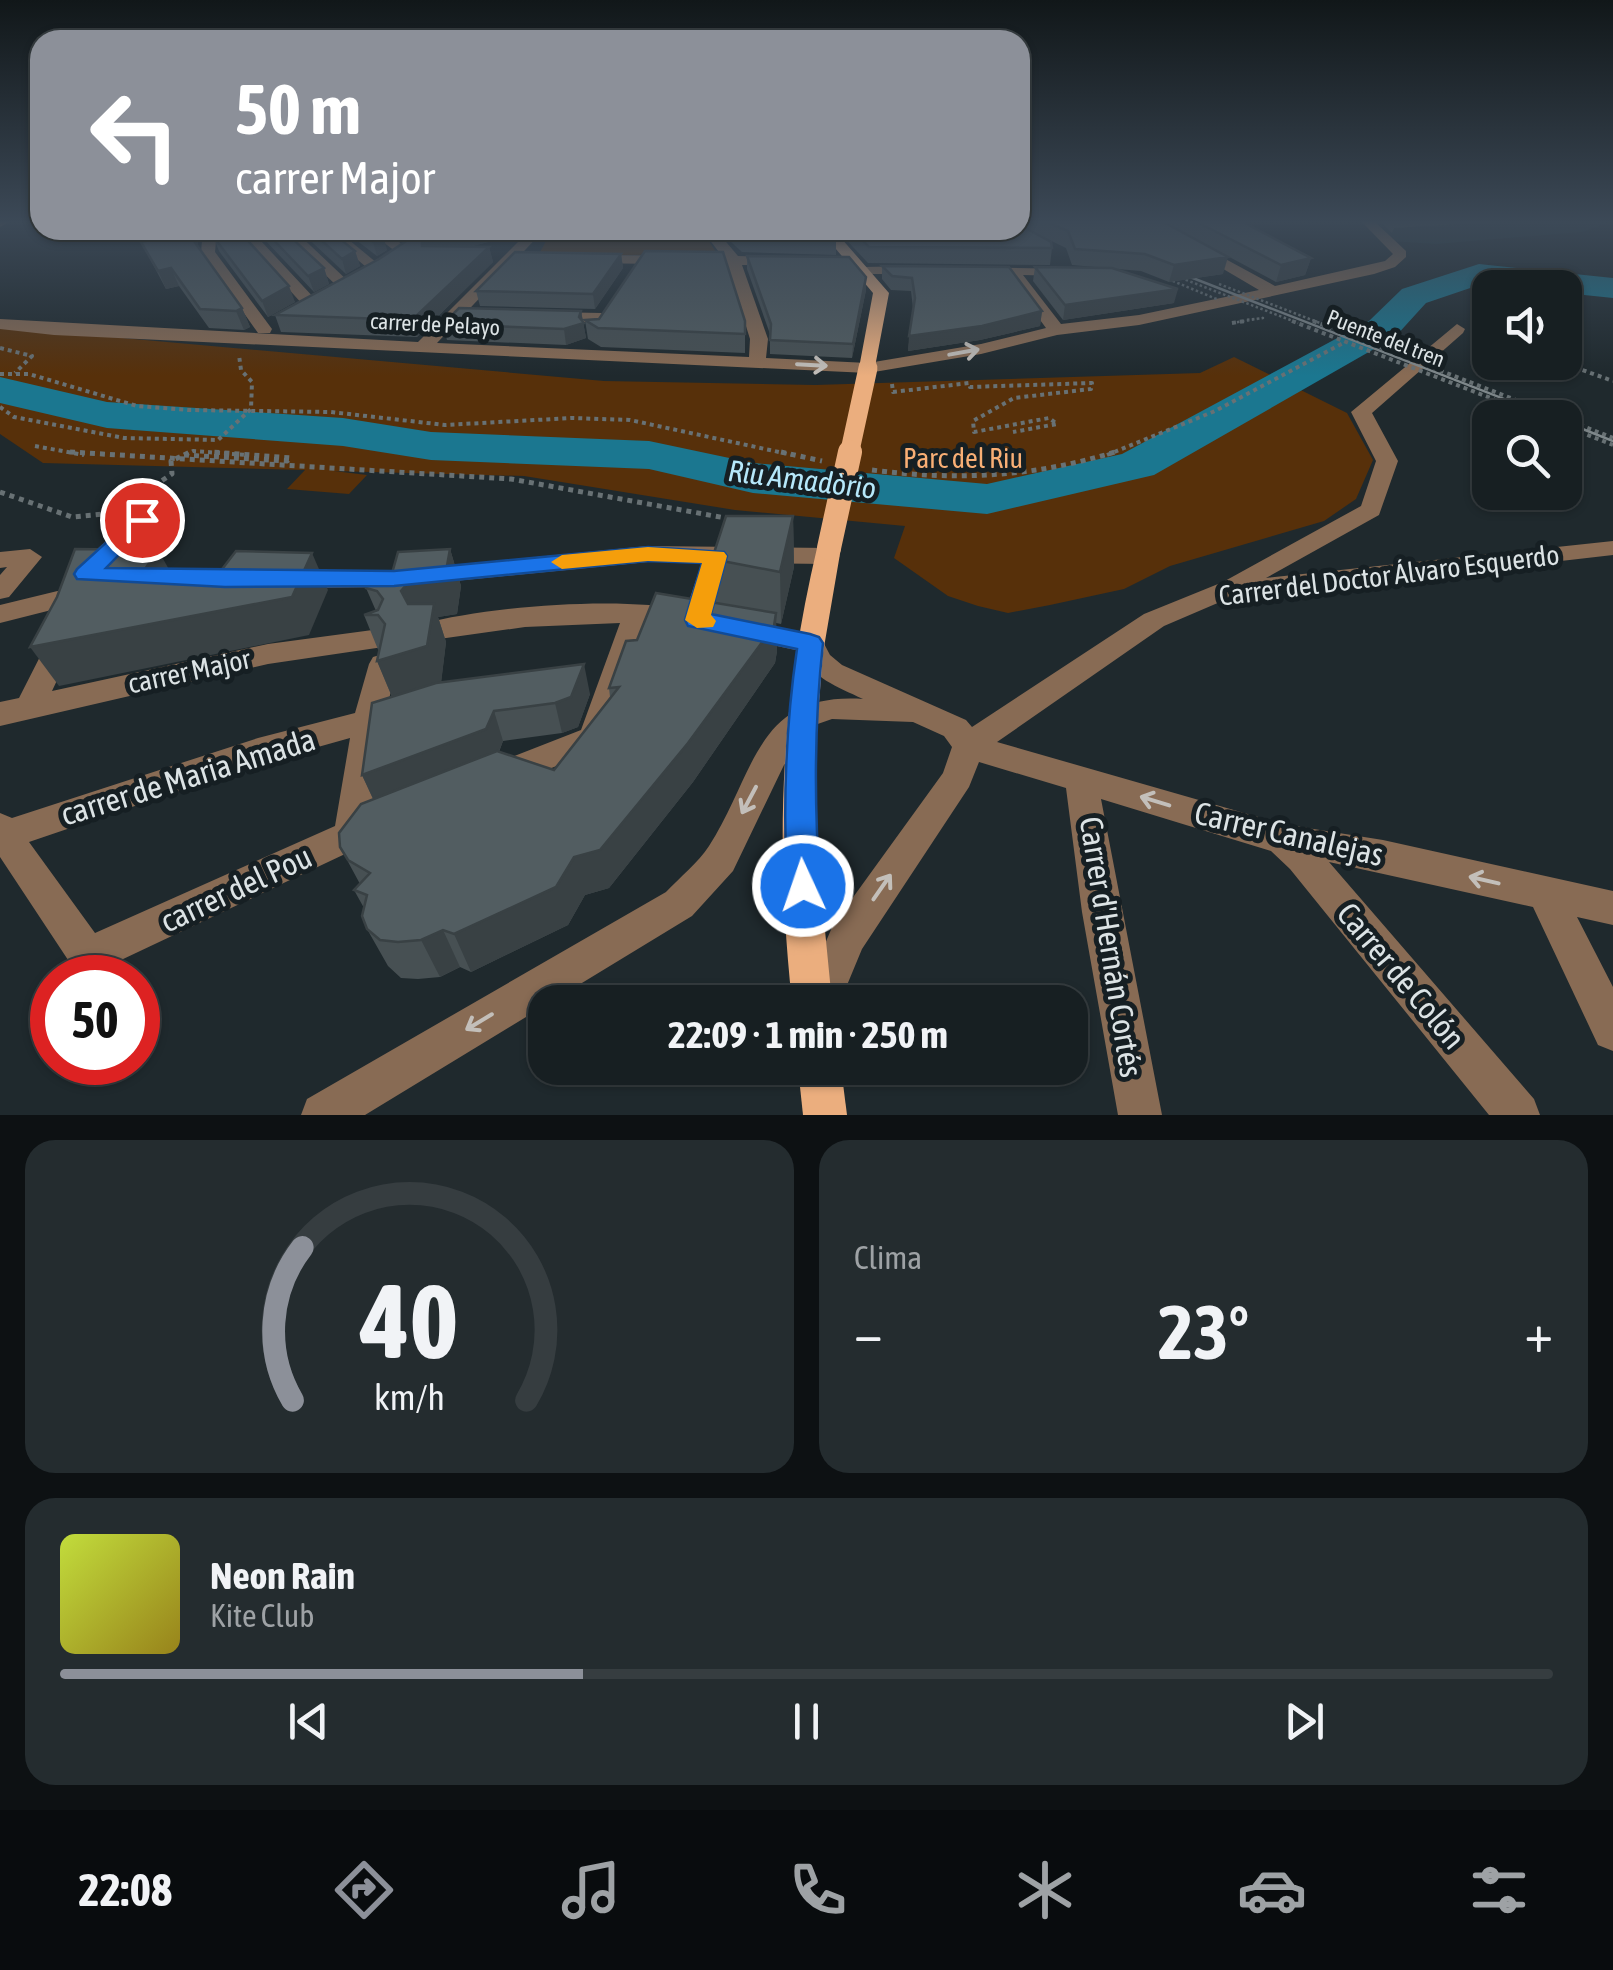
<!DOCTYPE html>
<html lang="es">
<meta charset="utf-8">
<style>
:root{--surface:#171f22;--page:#242c2f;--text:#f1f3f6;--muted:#9ea2a5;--line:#363d40;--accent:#8c9099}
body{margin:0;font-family:"Asap Condensed",sans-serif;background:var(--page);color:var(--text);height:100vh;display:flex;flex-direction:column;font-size:38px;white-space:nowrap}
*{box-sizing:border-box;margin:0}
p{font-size:32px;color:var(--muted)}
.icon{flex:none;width:55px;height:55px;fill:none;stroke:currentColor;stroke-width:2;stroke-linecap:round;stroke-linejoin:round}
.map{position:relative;height:1115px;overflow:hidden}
.details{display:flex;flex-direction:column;gap:25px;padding:25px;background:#0d1113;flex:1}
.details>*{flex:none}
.banner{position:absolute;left:30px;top:30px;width:1000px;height:210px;border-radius:30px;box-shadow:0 2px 8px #0004,0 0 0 2px var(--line);background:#8c9099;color:#fff;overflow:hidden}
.controls{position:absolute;left:1472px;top:270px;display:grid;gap:20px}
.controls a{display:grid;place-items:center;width:110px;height:110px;border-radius:20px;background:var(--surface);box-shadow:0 2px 8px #0004,0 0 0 2px var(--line);font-size:50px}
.speed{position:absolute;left:30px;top:955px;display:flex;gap:20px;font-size:50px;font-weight:700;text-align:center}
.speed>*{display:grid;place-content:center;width:130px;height:130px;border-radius:50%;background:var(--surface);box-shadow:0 2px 8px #0004,0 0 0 2px var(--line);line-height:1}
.speed .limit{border:15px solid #d22;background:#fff;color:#111}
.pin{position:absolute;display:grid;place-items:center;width:85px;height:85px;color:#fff;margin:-42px;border:5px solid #fff;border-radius:50%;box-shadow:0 2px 10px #0007}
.me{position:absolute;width:110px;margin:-55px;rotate:357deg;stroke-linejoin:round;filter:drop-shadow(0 0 8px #0008)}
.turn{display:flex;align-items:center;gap:35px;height:210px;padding:0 40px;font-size:45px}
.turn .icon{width:130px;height:130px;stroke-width:2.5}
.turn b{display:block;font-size:70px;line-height:85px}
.big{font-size:75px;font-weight:700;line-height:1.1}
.details .widget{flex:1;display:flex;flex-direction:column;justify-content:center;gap:15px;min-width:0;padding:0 35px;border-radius:30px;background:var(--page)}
.details .dial{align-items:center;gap:0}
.dial svg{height:260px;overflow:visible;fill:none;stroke:var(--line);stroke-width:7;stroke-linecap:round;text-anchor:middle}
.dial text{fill:var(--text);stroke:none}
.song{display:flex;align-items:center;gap:30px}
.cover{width:120px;height:120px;border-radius:15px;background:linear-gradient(135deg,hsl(70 70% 55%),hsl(50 70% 35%))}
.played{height:10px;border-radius:5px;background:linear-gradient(90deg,var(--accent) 35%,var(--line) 35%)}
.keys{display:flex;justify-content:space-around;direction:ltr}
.heat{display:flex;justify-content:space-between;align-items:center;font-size:55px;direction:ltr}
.details .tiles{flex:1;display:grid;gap:25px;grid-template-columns:1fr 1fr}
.widget:last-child{grid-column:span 2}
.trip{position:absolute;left:528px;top:985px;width:560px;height:100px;border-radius:30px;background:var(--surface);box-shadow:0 2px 8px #0004,0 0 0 2px var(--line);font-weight:700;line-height:100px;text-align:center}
.menu{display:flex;height:160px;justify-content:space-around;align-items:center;background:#090c0e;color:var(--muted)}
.menu .icon{width:70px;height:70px}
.menu .selected{color:var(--accent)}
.menu b{font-size:45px;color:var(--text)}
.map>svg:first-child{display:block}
</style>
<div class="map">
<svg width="1613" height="1115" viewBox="0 0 1613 1115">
<rect width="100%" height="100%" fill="#1f292d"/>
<polygon fill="#24363b" points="1366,220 1600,220 1608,223 1582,232 1436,244 1389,241"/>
<g fill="#57300a">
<polygon points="552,230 702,230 717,254 538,256"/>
<polygon points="0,327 604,381 815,385 1200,373 1234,357 1347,413 1373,460 1356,499 1324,521 1170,566 1124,589 1050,605 1008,613 978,606 948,596 894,558 905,526 735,510 524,476 334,471 367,475 349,494 287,489 305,470 43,463 0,434"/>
</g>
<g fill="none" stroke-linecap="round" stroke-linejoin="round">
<polygon fill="#1b7790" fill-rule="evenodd" points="1479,264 1613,278 1613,298 1565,293 1565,288 1482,284 1426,303 1395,337 1154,475 987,514 753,493 649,469 431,460 343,446 107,428 0,403 0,377 107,402 343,418 431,432 649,441 753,463 987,484 1122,454 1369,321 1402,289"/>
<polyline stroke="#687174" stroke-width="2.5" stroke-dasharray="2.5 2.5" stroke-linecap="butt" points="1232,323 1263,318 1245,320"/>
<g stroke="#687174" stroke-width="4" stroke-dasharray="4 4" stroke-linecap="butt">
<polyline points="1232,323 1245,321"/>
<polyline points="0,348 32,356 15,373"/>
<polyline points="1560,362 1613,381"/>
<polyline points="0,374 29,374 137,406 188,410 331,412 445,425 572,418 630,420 793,455"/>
<polyline points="892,384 893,392 969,383 970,387 1092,383 1091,389 1014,398 973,421 974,432 1049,418 1057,424 1013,432"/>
<polyline points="0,407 14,417 124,438 218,440 251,409 252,382 241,370 239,355"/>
<polyline points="1565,419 1613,438"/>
<polyline points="1565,426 1613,445"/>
<polyline points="35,446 84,455"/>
<polyline points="185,455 193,451 247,455"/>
<polyline points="1107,455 1215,411 1345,342"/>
</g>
<g stroke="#687174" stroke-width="5" stroke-dasharray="5 5" stroke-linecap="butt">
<polyline points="70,452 511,479 731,519"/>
<polyline points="781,452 822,461"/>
<polyline points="184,455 287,461 291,458 212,452"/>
<polyline points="184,455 190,452"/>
<path d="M872,470C957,481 1033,477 1115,452"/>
<polyline points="0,492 72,517 115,513"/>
<polyline points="137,497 172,474 171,461 184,455"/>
</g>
<g fill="#886b54" fill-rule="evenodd">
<polygon points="0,220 13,220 0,227"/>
<polygon points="1360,220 1373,220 1406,251 1406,257 1395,267 1374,274 1139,325 1057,335 981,354 868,373 54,335 0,329 0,319 418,342 530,230 544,230 437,343 749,357 750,339 727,265 588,263 581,259 588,255 722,256 702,230 716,230 738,256 778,257 785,261 778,265 742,265 768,339 766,358 868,363 981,344 1046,328 1007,275 972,273 972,267 1072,269 1074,272 1067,276 1023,275 1061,324 1139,315 1259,290 1191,250 1189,247 1196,243 1275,286 1385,261 1393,254"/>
<polygon points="203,230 217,230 215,252 272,329 270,333 258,333 201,252"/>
<polygon points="248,230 262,230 261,241 316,300 316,306 304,306 249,245"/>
<polygon points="279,230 294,230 349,282 349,288 339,288"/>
<polygon points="322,230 337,230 383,268 371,271"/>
<polygon points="367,230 383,230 411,251 399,254"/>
<polygon points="862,267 917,266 924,270 917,274 857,274 857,268"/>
<polygon points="551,312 601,313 609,318 601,323 545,320 545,314"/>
<path d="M1457,324L1465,329L1463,333L1372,413L1398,461L1379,515L1266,578L1613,541V555L1227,599L1164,626L997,742L1282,824L1383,840L1613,891V925L1577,917L1613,987V1051L1598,1045L1533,907L1329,862L1534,1099L1540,1115H1489L1290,869L1271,851L1101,799L1162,1115H1118L1082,912L1066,788L979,762L969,787L862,949L840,1002H800L833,925L943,773L952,747L944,736L913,722L832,719L812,726L784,765L733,871L692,916L365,1115H301L307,1099L666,892C680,877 698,863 709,846C756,773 755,692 863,699C836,686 813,679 800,651L735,637L731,630L735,623L745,621L820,636L830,655L842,665L966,720L972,727L1144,614L1223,582L1361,506L1376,461L1351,412Z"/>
<polygon points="142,513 154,520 150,525 97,578 79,578 75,572 79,566 134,515"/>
<path d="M648,546L828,548L840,556L828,564L727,563L707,626L697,629L647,624L605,747L503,787L491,783L487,774L491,765L581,730L620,623L525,627L432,640L422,638L418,631L422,624C489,606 620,596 686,610L702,562H648L394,587L290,588L277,580L290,572L394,571Z"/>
<polygon points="30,549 42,557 9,597 0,599 0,575 7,567 0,568 0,552"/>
<polygon points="141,567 235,571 248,579 235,587 132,581 128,575 132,569"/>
<polygon points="78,586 91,595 87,601 0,623 0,605"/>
<polygon points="380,629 390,632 394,639 390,646 268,664 0,726 0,702 19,698 51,635 71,635 75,642 52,691 268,644"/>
<path d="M383,654L393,657L397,664L388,704L399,702L410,705L414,713L410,721L383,729L371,813L381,817L386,827L381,837L102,969L88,975L74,969L0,857V813L12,818L258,738L355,713L369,664L373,657ZM350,738L335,826L95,933L29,842L261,763Z"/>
</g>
<g fill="#ebae7e" fill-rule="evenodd">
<polygon points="820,230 834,230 889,293 874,372 868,373 859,368 873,293"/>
<path d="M829,541L841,548L823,653L815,752L818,859L832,1002H792C775,842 780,705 817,548Z"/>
<polygon points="798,1068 841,1068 847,1115 803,1115"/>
</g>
<g stroke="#7f888b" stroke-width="2.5">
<polyline points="1167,268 1553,418"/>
<polyline points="1565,422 1613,441"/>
</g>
<g stroke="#687174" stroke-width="2.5" stroke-dasharray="2.5 2.5" stroke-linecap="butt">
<polyline points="1181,278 1298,323"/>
<polyline points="1168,279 1219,300"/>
<polyline points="1219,284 1320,323"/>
</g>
<g stroke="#687174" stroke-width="4" stroke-dasharray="4 4" stroke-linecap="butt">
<polyline points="1292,321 1542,418"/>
<polyline points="1313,321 1562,418"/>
</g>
<polyline stroke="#ebae7e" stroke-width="19" points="849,455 868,368"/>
<polyline stroke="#ebae7e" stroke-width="24" points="829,548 850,452"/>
</g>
<g fill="#475053">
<polygon points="1020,220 1239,220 1311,258 1305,275 1276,282 1179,230 1223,274 1169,282 1141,271 1117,269 1174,303 1063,320 1033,281 1035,267 1095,267 1072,265 1066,248 1037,234 1052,248 1050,265 868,263 837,230 1020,230"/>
<polygon points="1378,220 1525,220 1394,228 1392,233"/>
<polygon points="214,230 245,230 246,238 295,302 268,317 219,251 213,236"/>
<polygon points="261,230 283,230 324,268 329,284 314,292 265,240"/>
<polygon points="299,230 329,230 355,251 360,266 346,274"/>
<polygon points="343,230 376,230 387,250 377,256"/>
<polygon points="390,230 418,230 403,240"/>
<polygon points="718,230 829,230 836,238 836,255 742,252"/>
<polygon points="522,233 469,247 489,247 493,262 417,337 281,332 275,315 379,259"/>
<polygon points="198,239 198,247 242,308 250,327 244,330 209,328 179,286 166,289 141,242"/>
<polygon points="621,254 623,268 595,309 480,306 476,291"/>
<polygon points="747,256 866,277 866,290 852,358 770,354 770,334 747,269"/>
<polygon points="882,266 1042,311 1040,326 980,340 908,351 913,308 911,291 891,290 882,279"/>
<polygon points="581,311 586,338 566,345 447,340 443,324"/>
<polygon points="585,320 745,321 745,353 601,347 588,339"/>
<polygon points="793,516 794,567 781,624 776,623 777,651 775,663 693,782 609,888 585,895 568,925 471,972 460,967 440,977 418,979 401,978 388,966 367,929 364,908 354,890 360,884 340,847 373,799 362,775 392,697 377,661 379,652 364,615 376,611 366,588 450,549 461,586 457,614 438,617 446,642 441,682 590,694 578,727 562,733 503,741 499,752 554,770 610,697 609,688 637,640 716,603 712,559"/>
</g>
<g fill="#394144">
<polygon points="191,230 195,230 198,239 198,254 191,237"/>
<polygon points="400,230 418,230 403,240"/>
<polygon points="474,230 525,230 522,233 426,258 422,243"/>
<polygon points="383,235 387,250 377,256 373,242"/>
<polygon points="489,247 493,262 417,337 412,320"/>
<polygon points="355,251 360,266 346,274 342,259"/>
<polygon points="621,254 623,268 595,309 593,294"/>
<polygon points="1228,257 1223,274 1169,282 1174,265"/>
<polygon points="1311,258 1305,275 1276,282 1281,265"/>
<polygon points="171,268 179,286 166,289 158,271"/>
<polygon points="324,268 329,284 314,292 308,276"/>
<polygon points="866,277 866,290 852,358 853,344"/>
<polygon points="289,286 295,302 268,317 262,301"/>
<polygon points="1178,289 1174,303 1063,320 1065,305"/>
<polygon points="242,308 250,327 244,330 236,311"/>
<polygon points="581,311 586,338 566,345 564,329 579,317"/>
<polygon points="1042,311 1040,326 980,340 908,351 909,336"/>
<polygon points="793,516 794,567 781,624 780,572"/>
<polygon points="450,549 461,586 457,614 438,617 446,642 441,684 393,699 377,661 415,629 401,591 408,583"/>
<polygon points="158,550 179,587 139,578"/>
<polygon points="312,553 328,590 309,635 59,686 30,647"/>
<polygon points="776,613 777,651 775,663 693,782 609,888 585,895 568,925 471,972 454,934 574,857"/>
<polygon points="584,664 590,694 578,727 562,733 555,703"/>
<polygon points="494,711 503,741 496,759 376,805 362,775"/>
<polygon points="443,930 460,967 440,977 421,940"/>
</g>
<g fill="#525d61" stroke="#394144" stroke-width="2.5">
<polygon points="1042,220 1153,220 1167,224 1228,257 1174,265 1145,254 1075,249 1068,231"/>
<polygon points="1193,220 1239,220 1311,258 1281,265"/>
<polygon points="1020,225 1051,242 1052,248 869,247 853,230 1020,230"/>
<polygon points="180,230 191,230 191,237 242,308 236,311 200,309 171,268 158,271 141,242 170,236"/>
<polygon points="214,230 240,230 241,233 289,286 262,301 213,236"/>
<polygon points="264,230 283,230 324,268 308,276"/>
<polygon points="310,230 329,230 355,251 342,259"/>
<polygon points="358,230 376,230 383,235 373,242"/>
<polygon points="423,230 474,230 422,243 422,246 489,247 412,320 275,315 379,259"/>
<polygon points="735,230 829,230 836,238 742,236"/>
<polygon points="645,251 723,252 745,321 745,334 598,328 585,320 599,319"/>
<polygon points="515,252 621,254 593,294 476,291"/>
<polygon points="747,256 849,257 866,277 853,344 770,340 771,324"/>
<polygon points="882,266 1009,267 1042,311 982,326 909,336 915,298 912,278 892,276"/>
<polygon points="1035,267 1112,268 1178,289 1065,305"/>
<polygon points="459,308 581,311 579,317 584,323 564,329 443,324"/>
<polygon points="726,516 793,516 780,572 712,559"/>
<polygon points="75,549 158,550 139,578 216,577 236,551 312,553 292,597 30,647 57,597"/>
<polygon points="450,549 445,577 408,583 401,591 408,604 434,604 427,646 377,661 385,624 378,615 364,615 378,610 383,599 377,591 366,588 367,581 391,577 398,552"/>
<polygon points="656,593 776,613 774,626 688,743 600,850 574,857 556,887 454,934 443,930 421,940 398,942 380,940 367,929 362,916 367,895 354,890 370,873 348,860 340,847 339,833 361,804 497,751 554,770 619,687 609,688 626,641 637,640"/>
<polygon points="584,664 571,697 555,703 494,711 486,729 362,775 372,703 436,683"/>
</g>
<defs><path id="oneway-shaft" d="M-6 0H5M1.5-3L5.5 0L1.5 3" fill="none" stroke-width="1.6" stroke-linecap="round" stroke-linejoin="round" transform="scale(2.5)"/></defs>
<g stroke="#c3bfba">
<use href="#oneway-shaft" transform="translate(964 352) rotate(-10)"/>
<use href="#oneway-shaft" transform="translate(812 365) rotate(3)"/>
<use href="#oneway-shaft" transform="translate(749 800) rotate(118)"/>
<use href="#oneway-shaft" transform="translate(1155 801) rotate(-163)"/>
<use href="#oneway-shaft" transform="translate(1484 880) rotate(-167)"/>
<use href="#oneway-shaft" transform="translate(882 887) rotate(-55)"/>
<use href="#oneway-shaft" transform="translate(479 1022) rotate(149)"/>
</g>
<linearGradient id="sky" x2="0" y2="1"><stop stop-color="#111719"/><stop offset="0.59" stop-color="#3c4957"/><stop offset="1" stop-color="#3c4957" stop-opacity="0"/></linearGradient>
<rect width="1613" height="376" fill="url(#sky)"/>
<path fill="#1a73e8" stroke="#114b97" stroke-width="2.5" d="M142,514L153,520L106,568L394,571L648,547L724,552L727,556L711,614L810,634L819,637L823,643C814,725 814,804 820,886L815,897L803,901L791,897L787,886C783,806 785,729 797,649L688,626L685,620L702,563L648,561L394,586L225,587L77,579L74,574L77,569L135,516Z"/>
<polygon fill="#f59e0b" points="648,547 724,552 727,556 711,615 716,621 713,627 697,628 685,620 702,563 648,561 562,569 551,562 562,555"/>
<g text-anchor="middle" stroke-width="10" stroke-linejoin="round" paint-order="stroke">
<g font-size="22" fill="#dce3e5" stroke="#161f23">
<text transform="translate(435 324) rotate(3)" y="8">carrer de Pelayo</text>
<text transform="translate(1386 338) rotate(21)" y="8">Puente del tren</text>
</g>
<g font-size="28" fill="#f9af75" stroke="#161f23">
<text x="963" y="468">Parc del Riu</text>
</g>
<g font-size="28" fill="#dce3e5" stroke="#161f23">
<text transform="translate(1389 575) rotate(-7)" y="10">Carrer del Doctor Álvaro Esquerdo</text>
<text transform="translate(189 671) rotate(-12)" y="10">carrer Major</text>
</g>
<g font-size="30" font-style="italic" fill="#b6e8fa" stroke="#161f23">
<text transform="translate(802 480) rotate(7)" y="10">Riu Amadòrio</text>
</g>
<g font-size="32" fill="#dce3e5" stroke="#161f23">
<text transform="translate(188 777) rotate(-17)" y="11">carrer de Maria Amada</text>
<text transform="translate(1289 834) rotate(13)" y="11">Carrer Canalejas</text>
<text transform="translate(236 889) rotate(-25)" y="11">carrer del Pou</text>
<text transform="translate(1111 947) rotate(81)" y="11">Carrer d'Hernán Cortés</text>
<text transform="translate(1401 976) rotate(50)" y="11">Carrer de Colón</text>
</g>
</g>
</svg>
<div class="controls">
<a><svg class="icon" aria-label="sound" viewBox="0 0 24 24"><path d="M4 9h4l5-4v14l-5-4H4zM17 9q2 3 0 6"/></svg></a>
<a><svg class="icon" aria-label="search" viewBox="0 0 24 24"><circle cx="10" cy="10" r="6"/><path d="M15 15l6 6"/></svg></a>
</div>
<div class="speed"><div class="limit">50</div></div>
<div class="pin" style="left:142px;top:520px;background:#d93025"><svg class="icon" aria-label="arrive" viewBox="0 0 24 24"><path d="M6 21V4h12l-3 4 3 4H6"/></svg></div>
<svg class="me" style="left:803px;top:886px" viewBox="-20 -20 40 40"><circle r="17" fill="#1a73e8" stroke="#fff" stroke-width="3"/><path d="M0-11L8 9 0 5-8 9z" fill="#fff"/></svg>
<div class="trip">22:09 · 1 min · 250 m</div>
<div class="banner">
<div class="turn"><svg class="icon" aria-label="left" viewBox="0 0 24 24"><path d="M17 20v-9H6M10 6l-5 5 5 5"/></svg><div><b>50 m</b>carrer Major</div></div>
</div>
</div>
<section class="details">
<div class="tiles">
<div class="widget dial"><svg viewBox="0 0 100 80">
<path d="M14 69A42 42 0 1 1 86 69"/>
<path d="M14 69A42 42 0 0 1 17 22" stroke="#8c9099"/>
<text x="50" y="56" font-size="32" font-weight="700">40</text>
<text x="50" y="72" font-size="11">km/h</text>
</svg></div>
<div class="widget"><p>Clima</p>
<div class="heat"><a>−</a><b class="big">23°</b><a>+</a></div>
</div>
<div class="widget">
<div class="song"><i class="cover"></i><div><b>Neon Rain</b><p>Kite Club</p></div></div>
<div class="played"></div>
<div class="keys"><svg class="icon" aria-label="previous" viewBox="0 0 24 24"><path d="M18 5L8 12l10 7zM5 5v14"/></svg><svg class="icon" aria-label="pause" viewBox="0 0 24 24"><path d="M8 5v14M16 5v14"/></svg><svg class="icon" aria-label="next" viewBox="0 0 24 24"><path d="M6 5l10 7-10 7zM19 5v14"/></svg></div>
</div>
</div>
</section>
<nav class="menu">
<b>22:08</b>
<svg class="icon selected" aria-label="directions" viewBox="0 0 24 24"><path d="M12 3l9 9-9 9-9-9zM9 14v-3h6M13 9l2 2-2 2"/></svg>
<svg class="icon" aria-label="music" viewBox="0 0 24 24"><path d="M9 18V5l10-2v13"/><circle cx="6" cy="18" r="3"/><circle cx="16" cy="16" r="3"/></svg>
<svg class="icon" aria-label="phone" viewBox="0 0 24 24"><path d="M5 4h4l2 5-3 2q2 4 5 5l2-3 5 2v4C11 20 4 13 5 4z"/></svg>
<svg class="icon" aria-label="climate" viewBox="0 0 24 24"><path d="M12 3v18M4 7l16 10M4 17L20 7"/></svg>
<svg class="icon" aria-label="car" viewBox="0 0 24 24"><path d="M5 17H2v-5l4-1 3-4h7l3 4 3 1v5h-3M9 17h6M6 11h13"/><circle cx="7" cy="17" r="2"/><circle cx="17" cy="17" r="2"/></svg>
<svg class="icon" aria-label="filters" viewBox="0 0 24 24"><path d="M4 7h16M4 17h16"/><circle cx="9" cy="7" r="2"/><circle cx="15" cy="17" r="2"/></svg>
</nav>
